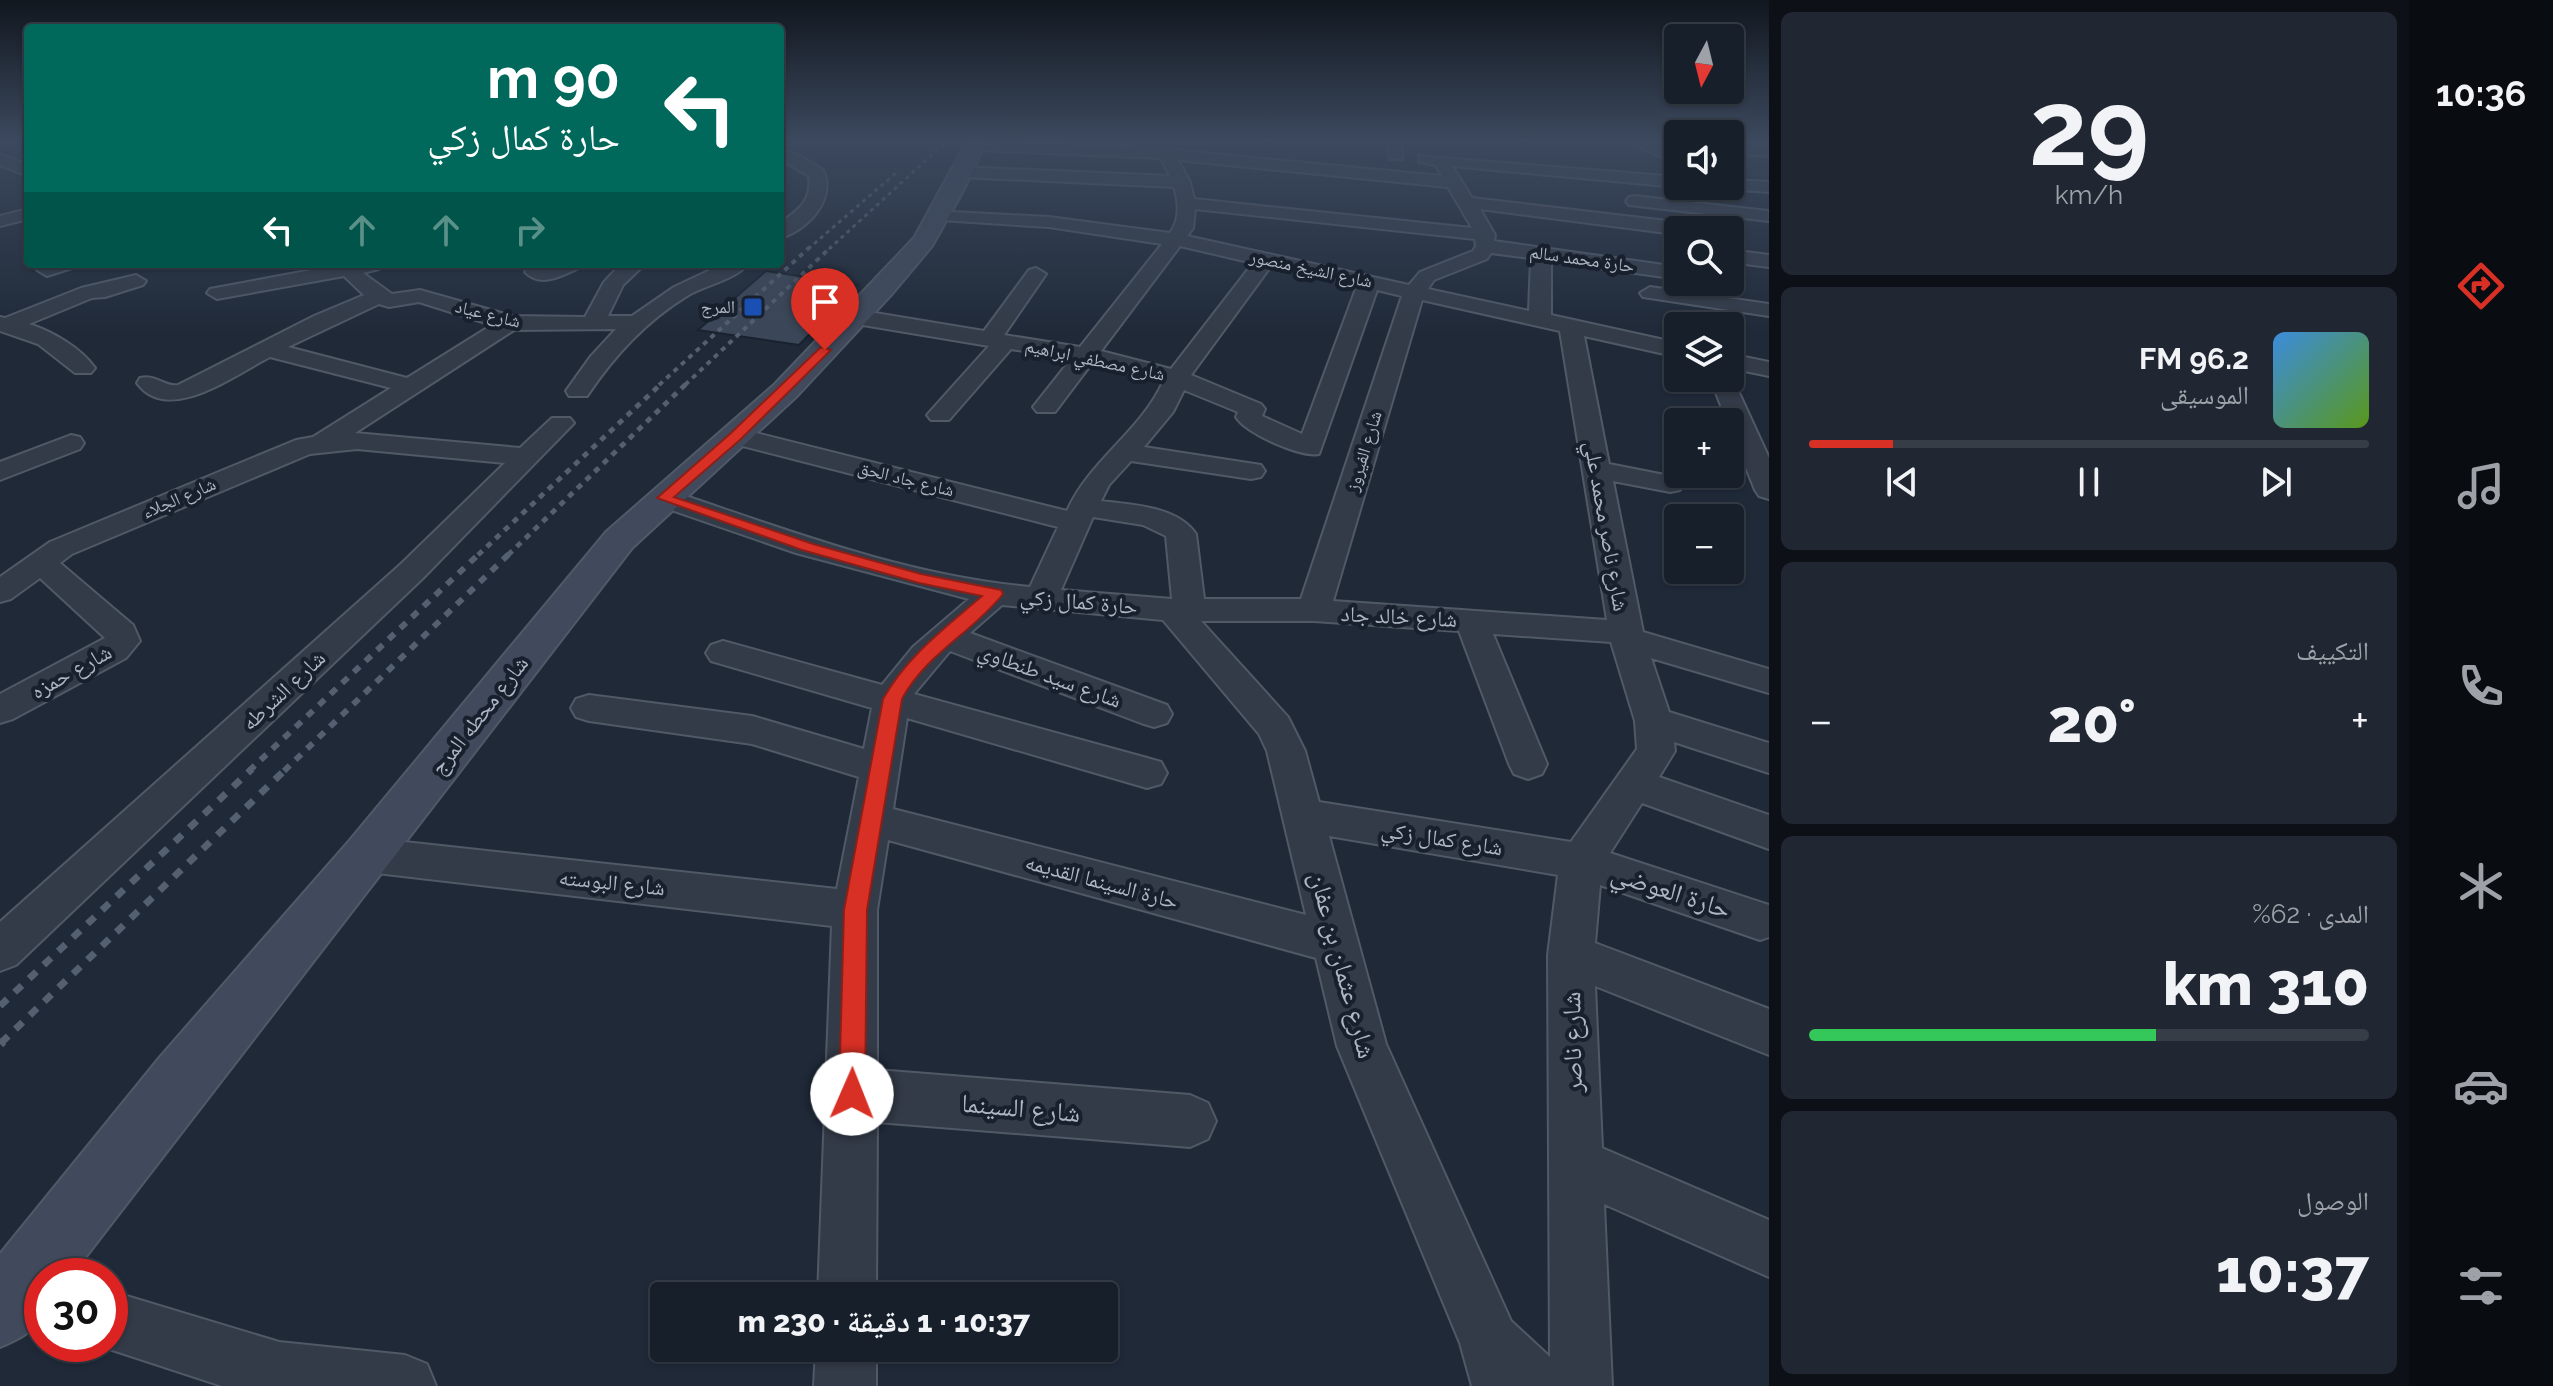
<!DOCTYPE html>
<html lang="ar">
<meta charset="utf-8">
<style>
:root{--surface:#171f2a;--page:#202732;--text:#f1f3f6;--muted:#9ea2a8;--line:#363d47;--accent:#d93025}
body{margin:0;font-family:Raleway,"Noto Naskh Arabic",sans-serif;background:var(--page);color:var(--text);direction:rtl;height:100vh;display:flex;flex-direction:column;font-size:30px;white-space:nowrap}
*{box-sizing:border-box;margin:0}
p{font-size:26px;color:var(--muted)}
.icon{flex:none;width:44px;height:44px;fill:none;stroke:currentColor;stroke-width:2;stroke-linecap:round;stroke-linejoin:round}
.map{position:relative;flex:1;overflow:hidden;direction:ltr}
.sheet{display:flex;flex-direction:column;gap:12px;padding:12px;background:#0d1117;width:640px}
.sheet>*{flex:none}
.guide{position:absolute;left:24px;top:24px;width:760px;height:244px;border-radius:8px;box-shadow:0 2px 6px #0004,0 0 0 2px var(--line);direction:rtl;background:#00695c;color:#fff;overflow:hidden}
.needle{width:52px;rotate:187deg}
.controls{position:absolute;left:1664px;top:24px;display:grid;gap:16px}
.controls a{display:grid;place-items:center;width:80px;height:80px;border-radius:8px;background:var(--surface);box-shadow:0 2px 6px #0004,0 0 0 2px var(--line);font-size:40px}
.speed{position:absolute;left:24px;top:1258px;display:flex;gap:16px;font-size:40px;font-weight:700;text-align:center}
.speed>*{display:grid;place-content:center;width:104px;height:104px;border-radius:50%;background:var(--surface);box-shadow:0 2px 6px #0004,0 0 0 2px var(--line);line-height:1}
.speed .limit{border:12px solid #d22;background:#fff;color:#111}
.pin{position:absolute;display:grid;place-items:center;width:68px;height:68px;color:#fff;margin:-82px -34px;border-radius:50% 50% 50% 0;rotate:-45deg;box-shadow:0 0 8px #0007}
.pin .icon{rotate:45deg}
.me{position:absolute;width:88px;margin:-44px;rotate:1deg;stroke-linejoin:round;filter:drop-shadow(0 0 6px #0008)}
.turn{display:flex;align-items:center;gap:28px;height:168px;padding:0 32px;font-size:36px}
.turn .icon{width:104px;height:104px;stroke-width:2.5}
.turn b{display:block;font-size:56px;line-height:68px}
.lanes{display:flex;align-items:center;height:76px;padding:0 32px;background:#0003;justify-content:center;gap:40px;direction:ltr}
.lanes .off{opacity:.35}
.big{font-size:60px;font-weight:800;line-height:1.1}
.sheet .tile{flex:1;display:flex;flex-direction:column;justify-content:center;gap:12px;min-width:0;padding:0 28px;border-radius:12px;background:var(--page)}
.sheet .dial{align-items:center;gap:0}
.dial b{font-size:104px;line-height:1}
.song{display:flex;align-items:center;gap:24px}
.cover{width:96px;height:96px;border-radius:12px;background:linear-gradient(135deg,hsl(210 70% 55%),hsl(90 70% 35%))}
.played{height:8px;border-radius:4px;background:linear-gradient(90deg,var(--accent) 15%,var(--line) 15%)}
.keys{display:flex;justify-content:space-around;direction:ltr}
.heat{display:flex;justify-content:space-between;align-items:center;font-size:44px;direction:ltr}
.charge{height:12px;border-radius:6px;background:linear-gradient(90deg,#34c759 62%,var(--line) 0)}
.trip{position:absolute;left:650px;top:1282px;width:468px;height:80px;border-radius:8px;background:var(--surface);box-shadow:0 2px 6px #0004,0 0 0 2px var(--line);font-weight:800;line-height:80px;text-align:center;direction:rtl}
main{display:flex;flex:1;min-height:0}
.tabs{display:flex;flex-direction:column;width:144px;justify-content:space-around;align-items:center;background:#090c11;color:var(--muted)}
.tabs .icon{width:56px;height:56px}
.tabs .current{color:var(--accent)}
.tabs b{font-size:36px;color:var(--text)}
.map>svg:first-child{display:block}
</style>
<main>
<nav class="tabs">
<b>10:36</b>
<svg class="icon current" aria-label="directions" viewBox="0 0 24 24"><path d="M12 3l9 9-9 9-9-9zM9 14v-3h6M13 9l2 2-2 2"/></svg>
<svg class="icon" aria-label="music" viewBox="0 0 24 24"><path d="M9 18V5l10-2v13"/><circle cx="6" cy="18" r="3"/><circle cx="16" cy="16" r="3"/></svg>
<svg class="icon" aria-label="phone" viewBox="0 0 24 24"><path d="M5 4h4l2 5-3 2q2 4 5 5l2-3 5 2v4C11 20 4 13 5 4z"/></svg>
<svg class="icon" aria-label="climate" viewBox="0 0 24 24"><path d="M12 3v18M4 7l16 10M4 17L20 7"/></svg>
<svg class="icon" aria-label="car" viewBox="0 0 24 24"><path d="M5 17H2v-5l4-1 3-4h7l3 4 3 1v5h-3M9 17h6M6 11h13"/><circle cx="7" cy="17" r="2"/><circle cx="17" cy="17" r="2"/></svg>
<svg class="icon" aria-label="filters" viewBox="0 0 24 24"><path d="M4 7h16M4 17h16"/><circle cx="9" cy="7" r="2"/><circle cx="15" cy="17" r="2"/></svg>
</nav>
<section class="sheet">
<div class="tile dial"><b>29</b><p>km/h</p></div>
<div class="tile">
<div class="song"><i class="cover"></i><div><b>96.2 FM</b><p>الموسيقى</p></div></div>
<div class="played"></div>
<div class="keys"><svg class="icon" aria-label="previous" viewBox="0 0 24 24"><path d="M18 5L8 12l10 7zM5 5v14"/></svg><svg class="icon" aria-label="pause" viewBox="0 0 24 24"><path d="M8 5v14M16 5v14"/></svg><svg class="icon" aria-label="next" viewBox="0 0 24 24"><path d="M6 5l10 7-10 7zM19 5v14"/></svg></div>
</div>
<div class="tile"><p>التكييف</p>
<div class="heat"><a>−</a><b class="big">20°</b><a>+</a></div>
</div>
<div class="tile"><p>المدى · 62%</p><b class="big">310 km</b><div class="charge"></div></div>
<div class="tile"><p>الوصول</p><b class="big">10:37</b></div>
</section>
<div class="map">
<svg width="1769" height="1386" viewBox="0 0 1769 1386">
<rect width="100%" height="100%" fill="#1f2938"/>
<polygon fill="#3b4758" stroke="#1a222f" stroke-width="2" points="766,271 857,285 799,345 698,330"/>
<g fill="none" stroke-linecap="round" stroke-linejoin="round">
<g stroke="#505966" stroke-width="4">
<g id="minor">
<path d="M996,141L1156,149L1152,141H1167L1172,150L1442,176L1435,165L1419,162V156L1678,177V186H1682L1678,187L1452,166L1472,198L1667,221L1676,227L1667,233L1480,209L1495,235L1494,241L1678,267V279L1551,261V315L1678,343V357L1584,336L1609,464L1680,478L1684,484L1680,490L1670,492L1613,481L1643,632L1769,669V693L1651,658L1669,712L1769,743V773L1674,742L1675,751L1659,777L1769,815V849L1642,803L1610,853L1769,905V937L1760,940L1600,885L1595,943L1769,1009V1055L1595,986L1602,1148L1769,1220V1277L1604,1204L1612,1386H1472L1460,1343L1337,1046L1316,958L888,840L877,910V1070L1190,1095L1208,1103L1216,1121L1208,1139L1190,1147L877,1122L876,1296H818L832,926L368,872L353,867L347,855L353,843L368,838L837,889L859,777L752,744L589,721L576,717L571,708L576,699L589,695L752,716L864,749L872,708L711,661L706,653L711,645L723,641L882,685L913,647L969,599L796,553L654,504L650,498L654,492L664,489L674,492C790,531 907,576 1030,587L1058,527L727,442L723,436L727,430L736,428L1067,511C1089,461 1140,432 1163,382L1092,363L1055,412H1037L1033,407L1071,359L1011,349L949,420H931L927,415L989,346L857,324L846,317L857,310L984,331L1029,270L1036,268L1046,274L1004,335L1080,347L1162,244L1049,227L940,220L934,219L931,215L934,211L1049,217L1170,233C1180,220 1179,202 1174,187L961,177L953,172L961,167L1170,176L1161,158L975,150L967,145L971,141ZM1178,160L1448,187L1472,228L1194,199L1190,182ZM1195,209L1475,239L1476,246L1473,251L1420,272L1409,285L1187,236L1193,228ZM1180,246L1253,263L1171,369L1101,351ZM1491,253L1531,258L1529,311L1428,289L1434,280L1487,259ZM1271,266L1357,286L1302,434L1262,416L1265,409L1261,404L1191,375ZM1377,290L1402,296L1301,599H1204L1196,534C1177,506 1132,505 1101,501L1109,485L1131,461L1251,479L1261,477L1265,471L1261,465L1144,447L1173,412L1184,390L1238,412L1236,417C1245,433 1301,458 1319,454ZM1422,300L1560,331L1607,620L1333,601ZM1093,517L1143,525L1166,536L1172,599L1061,590ZM1002,605L1163,620L1259,734L1267,751L1306,915L893,809L907,718L1147,788L1161,784L1167,773L1161,762L1147,758L914,694L950,651L1141,723L1154,727L1167,723L1172,714L1167,705L970,633ZM1201,621H1314L1459,631L1509,764L1514,774L1528,779L1542,774L1547,764L1493,634L1611,642L1635,721L1637,749L1571,842L1319,802L1305,751L1288,717ZM1329,836L1558,875L1548,955L1550,1357L1511,1321L1386,1044Z"/>
<polygon points="1386,141 1402,141 1402,159 1390,159"/>
<polygon points="1626,141 1648,141 1678,153 1678,164"/>
<polygon points="1730,143 1769,146 1769,156 1730,153"/>
<path d="M780,149L800,156L823,170C837,199 807,231 780,238V223C799,210 812,201 809,176L780,159Z"/>
<polygon points="0,154 28,165 28,176 0,165"/>
<polygon points="1730,180 1769,182 1769,192 1724,189 1722,186 1730,186"/>
<polygon points="1635,196 1768,211 1769,221 1629,205 1626,201 1629,197"/>
<polygon points="28,209 28,219 0,226 0,216"/>
<polygon points="1730,250 1769,255 1769,267 1730,262"/>
<polygon points="45,264 75,264 72,268 47,276 37,270"/>
<path d="M344,264H381L379,269L363,273L392,294L420,290L512,316L585,317L604,282L621,264H645L623,285L608,316H632L674,287L723,264H748C735,280 705,285 687,296C645,322 615,355 587,396H569L566,391L591,356L616,329L514,330L355,433L520,448L552,418H570L574,423L423,578L16,965L0,971V922L401,564L505,463L357,449L310,454L72,554L60,563L133,625L140,641L126,658L13,719L0,723V694L105,638L40,578L11,599L0,602V577L50,542L296,440L313,437L391,388L270,357C236,374 168,426 137,383L140,378C156,374 164,387 178,385L314,316L364,295L344,276L217,299L207,293L210,289ZM419,302L492,325L407,378L288,347L379,304L389,307Z"/>
<path d="M554,264H582L579,268C561,276 541,288 525,272L528,268H543Z"/>
<path d="M136,275L146,281L143,285L105,297L92,298L29,324C53,332 80,347 95,368L91,373H75L38,344L0,331V317L5,318L81,288Z"/>
<polygon points="1650,287 1769,304 1769,316 1643,297 1640,293"/>
<polygon points="1730,354 1769,362 1769,376 1730,368"/>
<polygon points="1730,373 1769,458 1769,499 1759,496 1755,490 1710,378 1730,378"/>
<polygon points="71,435 80,437 84,443 80,449 0,480 0,462"/>
<polygon points="110,1291 279,1342 405,1355 427,1364 436,1386 222,1386 94,1344 110,1344"/>
<polygon points="816,1348 876,1348 876,1386 814,1386"/>
</g>
</g>
<g stroke="#505966" stroke-width="4">
<path id="secondary" d="M967,141H986L963,191L932,246L891,295L797,396L632,548L71,1276H42C42,1320 43,1329 0,1347V1254L160,1057L350,840L606,532L775,384L914,238Z"/>
</g>
<use href="#minor" fill="#333b48" fill-rule="evenodd"/>
<use href="#secondary" fill="#404a5c" fill-rule="evenodd"/>
<g stroke="#545f70" stroke-width="3" stroke-dasharray="4 4" stroke-linecap="butt">
<polyline points="808,249 896,173"/>
<polyline points="829,249 947,141"/>
</g>
<g stroke="#545f70" stroke-width="4" stroke-dasharray="5 5" stroke-linecap="butt">
<polyline points="659,385 810,247"/>
<polyline points="685,385 831,247"/>
</g>
<g stroke="#545f70" stroke-width="5" stroke-dasharray="6 6" stroke-linecap="butt">
<polyline points="478,555 662,383"/>
<polyline points="508,555 687,383"/>
</g>
<g stroke="#545f70" stroke-width="6" stroke-dasharray="8 8" stroke-linecap="butt">
<polyline points="249,771 480,553"/>
<polyline points="284,771 510,553"/>
</g>
<g stroke="#545f70" stroke-width="7" stroke-dasharray="10 10" stroke-linecap="butt">
<polyline points="0,1006 252,769"/>
<polyline points="1,1043 286,769"/>
</g>
<polyline stroke="#545f70" stroke-width="9" stroke-dasharray="12 12" stroke-linecap="butt" points="0,1044 3,1041"/>
</g>
<linearGradient id="sky" x2="0" y2="1"><stop stop-color="#11171f"/><stop offset="0.42" stop-color="#3c495e"/><stop offset="1" stop-color="#3c495e" stop-opacity="0"/></linearGradient>
<rect width="1769" height="335" fill="url(#sky)"/>
<path fill="#d93025" stroke="#8d1f18" stroke-width="2" d="M821,347L831,350L741,439L674,497L813,544L921,574L1001,590L1003,594C972,633 926,654 902,699L867,910L865,1094L861,1103L852,1107L842,1103L839,1094L844,910L883,699C907,656 945,628 982,596L919,583L802,550L657,498L731,433Z"/>
<rect fill="#1a4fb4" stroke="#18202d" stroke-width="3" x="743" y="297" width="20" height="20" rx="4"/>
<g text-anchor="middle" stroke-width="8" stroke-linejoin="round" paint-order="stroke">
<g font-size="18" fill="#adb6c5" stroke="#18202d">
<text transform="translate(1582 259) rotate(8)" y="6">حارة محمد سالم</text>
<text transform="translate(1311 269) rotate(12)" y="6">شارع الشيخ منصور</text>
<text transform="translate(488 314) rotate(14)" y="6">شارع عياد</text>
<text transform="translate(1095 360) rotate(12)" y="6">شارع مصطفي ابراهيم</text>
<text transform="translate(1364 451) rotate(-73)" y="6">شارع الفيروز</text>
<text transform="translate(906 479) rotate(14)" y="6">شارع جاد الحق</text>
<text transform="translate(179 498) rotate(-23)" y="6">شارع الجلاء</text>
</g>
<g font-size="18" fill="#adb6c5" stroke="#18202d" text-anchor="end">
<text x="735" y="313">المرج</text>
</g>
<g font-size="22" fill="#adb6c5" stroke="#18202d">
<text transform="translate(1607 526) rotate(80)" y="8">شارع ناصر محمد علي</text>
<text transform="translate(1079 601) rotate(5)" y="8">حارة كمال زكي</text>
<text transform="translate(1399 616) rotate(3)" y="8">شارع خالد جاد</text>
<text transform="translate(71 671) rotate(-29)" y="8">شارع حمزه</text>
<text transform="translate(1050 675) rotate(20)" y="8">شارع سيد طنطاوي</text>
<text transform="translate(283 690) rotate(-43)" y="8">شارع الشرطه</text>
<text transform="translate(479 715) rotate(-52)" y="8">شارع محطه المرج</text>
<text transform="translate(1442 838) rotate(9)" y="8">شارع كمال زكي</text>
<text transform="translate(1102 881) rotate(15)" y="8">حارة السينما القديمه</text>
<text transform="translate(612 882) rotate(6)" y="8">شارع البوسته</text>
</g>
<g font-size="26" fill="#adb6c5" stroke="#18202d">
<text transform="translate(1671 891) rotate(18)" y="9">حارة العوضي</text>
<text transform="translate(1343 965) rotate(75)" y="9">شارع عثمان بن عفان</text>
<text transform="translate(1572 1042) rotate(-91)" y="9">شارع ناصر</text>
<text transform="translate(1021 1108) rotate(5)" y="9">شارع السينما</text>
</g>
</g>
</svg>
<div class="controls">
<a><svg class="needle" viewBox="-14 -14 28 28"><path d="M0-13l5 13h-10z" fill="#e53935"/><path d="M0 13l5-13h-10z" fill="#9ea2a8"/></svg></a>
<a><svg class="icon" aria-label="sound" viewBox="0 0 24 24"><path d="M4 9h4l5-4v14l-5-4H4zM17 9q2 3 0 6"/></svg></a>
<a><svg class="icon" aria-label="search" viewBox="0 0 24 24"><circle cx="10" cy="10" r="6"/><path d="M15 15l6 6"/></svg></a>
<a><svg class="icon" aria-label="layers" viewBox="0 0 24 24"><path d="M12 4l9 5-9 5-9-5zM3 14l9 5 9-5"/></svg></a>
<a>+</a>
<a>−</a>
</div>
<div class="speed"><div class="limit">30</div></div>
<div class="pin" style="left:825px;top:350px;background:#d93025"><svg class="icon" aria-label="arrive" viewBox="0 0 24 24"><path d="M6 21V4h12l-3 4 3 4H6"/></svg></div>
<svg class="me" style="left:852px;top:1094px" viewBox="-20 -20 40 40"><circle r="19" fill="#fff"/><path d="M0-13L10 11 0 6-10 11z" fill="#d93025"/></svg>
<div class="trip">10:37 · 1 دقيقة · 230 m</div>
<div class="guide">
<div class="turn"><svg class="icon" aria-label="left" viewBox="0 0 24 24"><path d="M17 20v-9H6M10 6l-5 5 5 5"/></svg><div><b>90 m</b>حارة كمال زكي</div></div>
<div class="lanes"><svg class="icon" aria-label="left" viewBox="0 0 24 24"><path d="M17 20v-9H6M10 6l-5 5 5 5"/></svg><svg class="icon off" aria-label="ahead" viewBox="0 0 24 24"><path d="M12 20V5M6 11l6-6 6 6"/></svg><svg class="icon off" aria-label="ahead" viewBox="0 0 24 24"><path d="M12 20V5M6 11l6-6 6 6"/></svg><svg class="icon off" aria-label="right" viewBox="0 0 24 24"><path d="M7 20v-9h11M14 6l5 5-5 5"/></svg></div>
</div>
</div>
</main>
